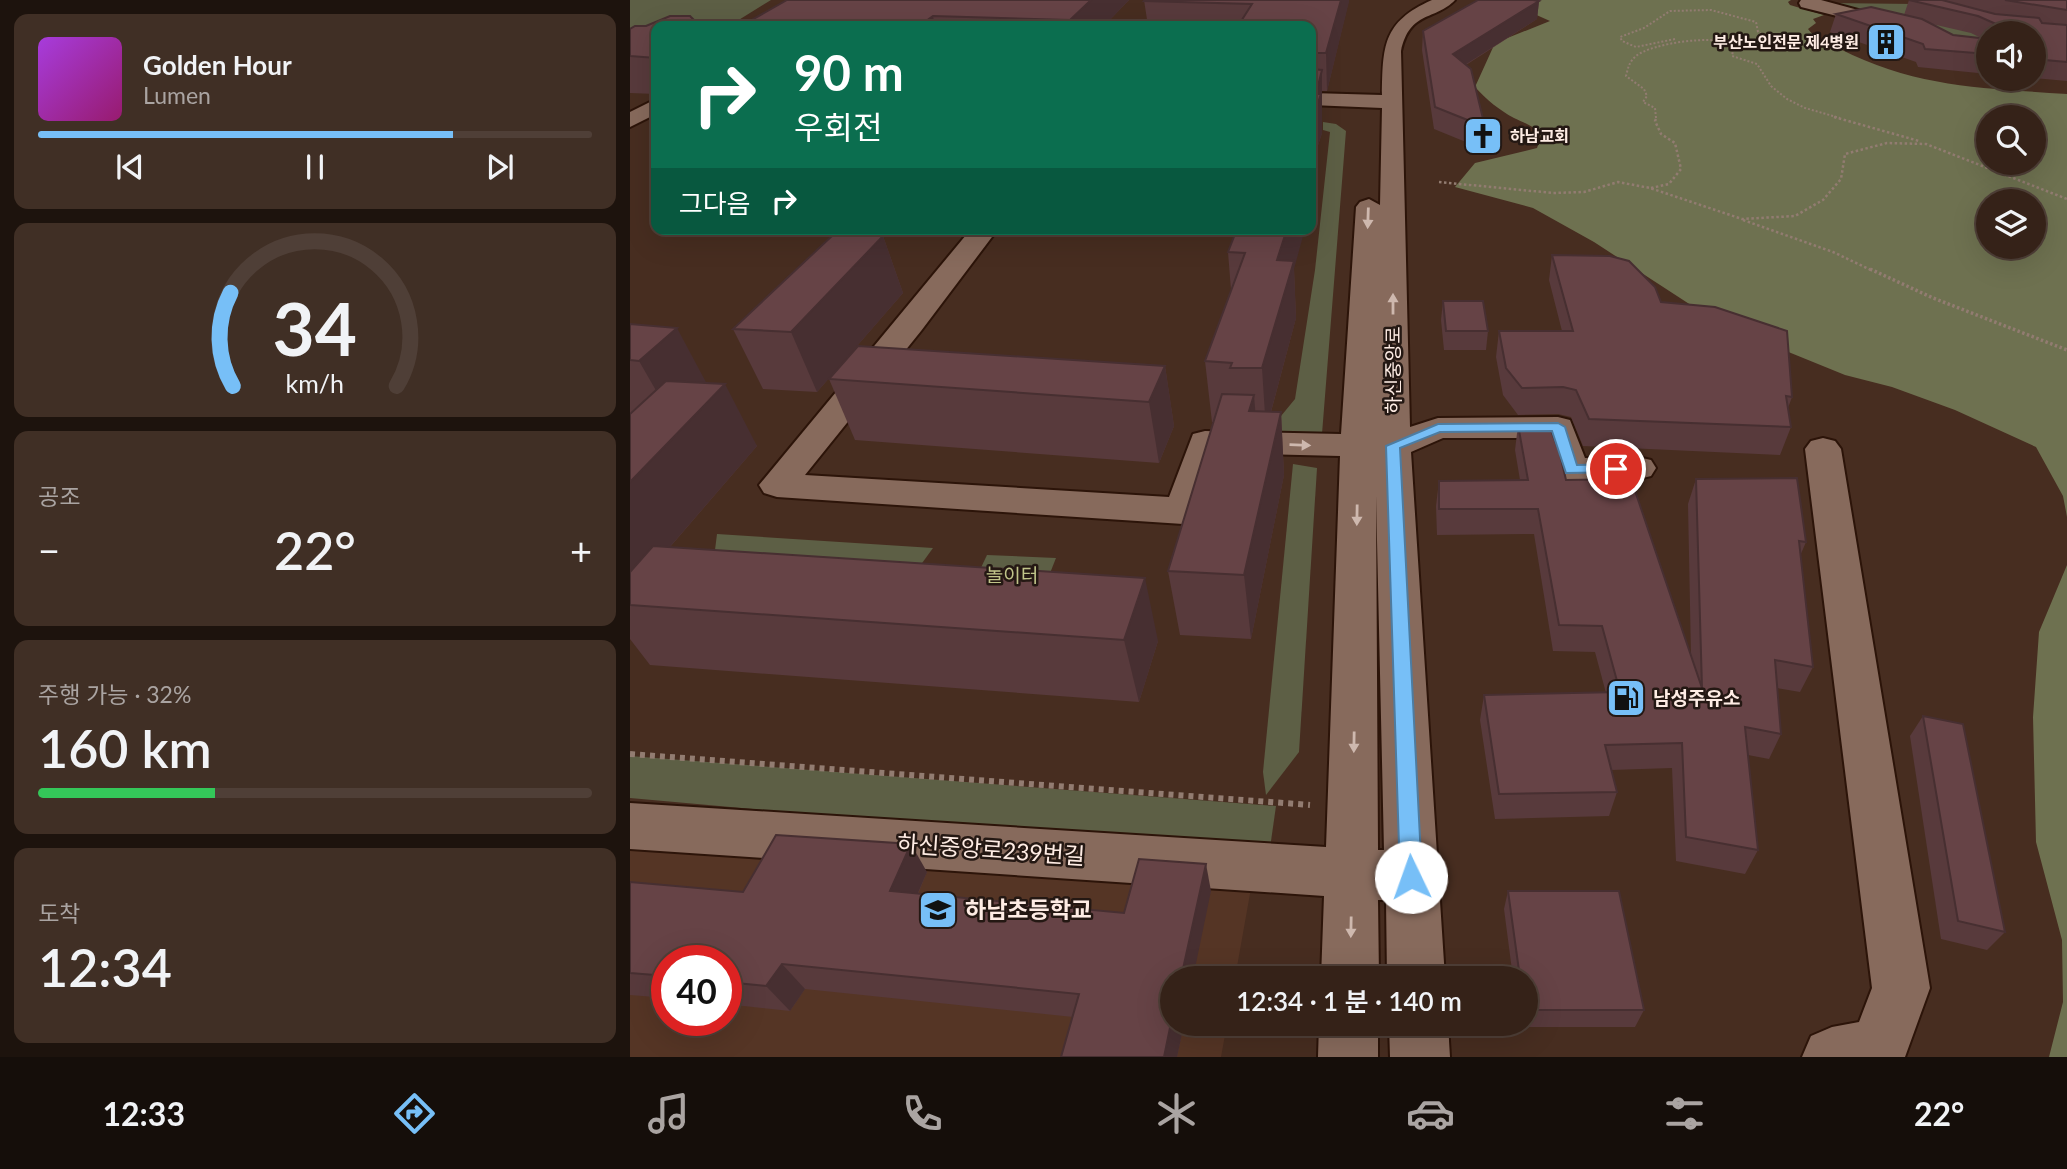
<!DOCTYPE html>
<html lang="ko">
<meta charset="utf-8">
<style>
:root{--surface:#352218;--page:#402f25;--text:#f1f3f6;--muted:#aaa4a2;--line:#4f3f37;--accent:#77bff7}
body{margin:0;font-family:Lato,"Noto Sans KR",sans-serif;background:var(--page);color:var(--text);height:100vh;display:flex;flex-direction:column;font-size:26px;white-space:nowrap}
*{box-sizing:border-box;margin:0}
p{font-size:23px;color:var(--muted)}
.icon{flex:none;width:38px;height:38px;fill:none;stroke:currentColor;stroke-width:2;stroke-linecap:round;stroke-linejoin:round}
.map{position:relative;flex:1;overflow:hidden}
.drawer{display:flex;flex-direction:column;gap:14px;padding:14px;background:#1d130d;width:630px}
.drawer>*{flex:none}
.guide{position:absolute;left:21px;top:21px;width:665px;height:214px;border-radius:14px;box-shadow:0 7px 28px #0002,0 0 0 2px var(--line);background:#0b6e4f;color:#fff;overflow:hidden}
.fabs{position:absolute;left:1346px;top:21px;display:grid;gap:14px}
.fabs a{display:grid;place-items:center;width:70px;height:70px;border-radius:50%;background:var(--surface);box-shadow:0 7px 28px #0002,0 0 0 2px var(--line);font-size:35px}
.speed{position:absolute;left:21px;top:945px;display:flex;gap:14px;font-size:35px;font-weight:700;text-align:center}
.speed>*{display:grid;place-content:center;width:91px;height:91px;border-radius:50%;background:var(--surface);box-shadow:0 7px 28px #0002,0 0 0 2px var(--line);line-height:1}
.speed .limit{border:10px solid #d22;background:#fff;color:#111}
.pin{position:absolute;display:grid;place-items:center;width:60px;height:60px;color:#fff;margin:-30px;border:4px solid #fff;border-radius:50%;box-shadow:0 2px 7px #0007}
.me{position:absolute;width:77px;margin:-38px;rotate:357deg;stroke-linejoin:round;filter:drop-shadow(0 0 5px #0008)}
.turn{display:flex;align-items:center;gap:24px;height:147px;padding:0 28px;font-size:32px}
.turn .icon{width:91px;height:91px;stroke-width:2.5}
.turn b{display:block;font-size:49px;line-height:60px}
.then{display:flex;align-items:center;height:66px;padding:0 28px;background:#0003;gap:14px;font-size:26px}
.big{font-size:52px;font-weight:600;line-height:1.1}
.drawer .widget{flex:1;display:flex;flex-direction:column;justify-content:center;gap:10px;min-width:0;padding:0 24px;border-radius:14px;background:var(--page)}
.drawer .dial{align-items:center;gap:0}
.dial svg{height:182px;overflow:visible;fill:none;stroke:var(--line);stroke-width:7;stroke-linecap:round;text-anchor:middle}
.dial text{fill:var(--text);stroke:none}
.song{display:flex;align-items:center;gap:21px}
.cover{width:84px;height:84px;border-radius:10px;background:linear-gradient(135deg,hsl(280 70% 55%),hsl(320 70% 35%))}
.played{height:7px;border-radius:4px;background:linear-gradient(90deg,var(--accent) 75%,var(--line) 75%)}
.keys{display:flex;justify-content:space-around;direction:ltr}
.heat{display:flex;justify-content:space-between;align-items:center;font-size:38px;direction:ltr}
.charge{height:10px;border-radius:5px;background:linear-gradient(90deg,#34c759 32%,var(--line) 0)}
.trip{position:absolute;left:530px;top:966px;width:378px;height:70px;border-radius:35px;background:var(--surface);box-shadow:0 7px 28px #0002,0 0 0 2px var(--line);font-weight:600;line-height:70px;text-align:center}
.tabs{display:flex;height:112px;justify-content:space-around;align-items:center;background:#150e0a;color:var(--muted)}
.tabs .icon{width:49px;height:49px}
.tabs .current{color:var(--accent)}
.tabs b{font-size:32px;color:var(--text)}
main{display:flex;flex:1;min-height:0}
.map>svg:first-child{display:block}
</style>
<main>
<section class="drawer">
<div class="widget">
<div class="song"><i class="cover"></i><div><b>Golden Hour</b><p>Lumen</p></div></div>
<div class="played"></div>
<div class="keys"><svg class="icon" aria-label="previous" viewBox="0 0 24 24"><path d="M18 5L8 12l10 7zM5 5v14"/></svg><svg class="icon" aria-label="pause" viewBox="0 0 24 24"><path d="M8 5v14M16 5v14"/></svg><svg class="icon" aria-label="next" viewBox="0 0 24 24"><path d="M6 5l10 7-10 7zM19 5v14"/></svg></div>
</div>
<div class="widget dial"><svg viewBox="0 0 100 80">
<path d="M14 69A42 42 0 1 1 86 69"/>
<path d="M14 69A42 42 0 0 1 13 28" stroke="#77bff7"/>
<text x="50" y="56" font-size="32" font-weight="700">34</text>
<text x="50" y="72" font-size="11">km/h</text>
</svg></div>
<div class="widget"><p>공조</p>
<div class="heat"><a>−</a><b class="big">22°</b><a>+</a></div>
</div>
<div class="widget"><p>주행 가능 · 32%</p><b class="big">160 km</b><div class="charge"></div></div>
<div class="widget"><p>도착</p><b class="big">12:34</b></div>
</section>
<div class="map">
<svg width="1437" height="1057" viewBox="0 0 1437 1057">
<rect width="100%" height="100%" fill="#472d20"/>
<path fill="#553525" fill-rule="evenodd" d="M0,803L626,860L605,978H542V1024H597L591,1057H0ZM37,961H96V1020H37Z"/>
<g fill="#5d5f45">
<polygon points="0,0 141,0 99,26 26,26 0,40"/>
<polygon points="1200,3 1284,4 1358,35 1358,44 1197,7"/>
<polygon points="693,122 706,124 716,131 692,434 647,436 651,416 665,399 685,270 700,132 693,130"/>
<polygon points="663,464 687,468 669,752 636,795 633,772"/>
<polygon points="87,534 303,548 266,599 85,550"/>
<polygon points="357,555 426,558 411,596 339,593"/>
<polygon points="0,756 646,806 639,855 0,798"/>
</g>
<g fill="#6e7150" fill-rule="evenodd">
<path d="M893,0H1161L1158,2L1160,5L1194,15L1183,19L1186,23L1178,29C1185,39 1198,43 1210,49C1287,88 1353,88 1437,94V517L1433,496L1406,447L1325,410L1262,387L1215,375L1090,324L964,242L903,208L825,187L845,163L907,148L911,137C904,125 896,124 884,118C869,110 857,100 845,87L865,43L920,21L902,13ZM1358,117H1404V163H1358ZM1358,201H1404V247H1358Z"/>
<polygon points="1437,565 1437,1057 1419,1057 1433,1002 1432,940 1406,842 1403,717 1409,632"/>
</g>
<g fill="none" stroke-linecap="round" stroke-linejoin="round">
<g stroke="#2c1409" stroke-width="4">
<g id="minor">
<path d="M802,0H825C805,21 780,10 771,51L780,427L808,418L928,417L940,420L955,458L1008,457L1021,460L1026,468L1021,476C994,483 955,485 928,478L923,470L914,438H813L781,452L815,978H757L756,900H748L749,978H691L694,896L0,849V803L696,847L710,456L589,453L572,511L566,520L553,524L147,497L134,493L129,485L341,229H368L291,331L175,475L539,497L563,434L575,431L711,434L726,207L730,202L739,199L750,205L752,108L681,105V93L752,95C753,47 752,22 802,0ZM746,496L754,850H748Z"/>
<polygon points="1171,0 1191,0 1269,21 1272,25 1263,30 1171,7 1169,3"/>
<polygon points="26,99 26,114 0,127 0,112"/>
<polygon points="1193,438 1205,441 1211,449 1300,988 1275,1057 1172,1057 1181,1036 1202,1027 1229,1022 1242,988 1175,449 1181,441"/>
<polygon points="689,1024 748,1024 748,1057 688,1057"/>
<polygon points="759,1024 818,1024 820,1057 760,1057"/>
</g>
</g>
<g stroke="#927c71" stroke-width="2" stroke-dasharray="2 2" stroke-linecap="butt">
<polyline points="1045,39 1006,47 992,41 990,37 1014,28 1040,11 1081,10 1126,22 1128,32 1138,39 1100,42"/>
<path d="M1026,118L1025,108L1013,102L1017,96L1014,89L996,76C998,68 999,62 1006,56C1022,43 1086,34 1104,45L1102,56L1127,64L1141,86L1157,99L1175,108L1210,118"/>
</g>
<g stroke="#927c71" stroke-width="2.5" stroke-dasharray="2.5 2.5" stroke-linecap="butt">
<polyline points="1204,117 1289,141"/>
<polyline points="809,182 923,193 954,192 988,182 1020,188 1112,219 1165,216 1193,200 1211,179 1215,154 1257,143 1296,144 1437,199"/>
<polyline points="1021,188 1039,184 1051,169 1045,143 1031,134 1025,121 1027,117"/>
<polyline points="1113,220 1203,252 1243,271"/>
</g>
<polyline stroke="#927c71" stroke-width="3.5" stroke-dasharray="2.5 2.5" stroke-linecap="butt" points="1240,269 1303,298 1437,350"/>
<polyline stroke="#927c71" stroke-width="6" stroke-dasharray="5 5" stroke-linecap="butt" points="0,754 680,805"/>
<use href="#minor" fill="#876a5c" fill-rule="evenodd"/>
</g>
<g fill="#583a3c" fill-rule="evenodd">
<polygon points="157,0 499,0 474,26 111,26"/>
<polygon points="514,0 719,0 697,91 692,91 692,133 681,167 681,26 518,26"/>
<path d="M1279,0H1437V81L1404,78V33H1358V74L1288,67L1286,62L1200,32L1206,14L1274,15ZM1302,24L1341,33L1351,38L1323,35Z"/>
<polygon points="909,1 907,19 836,65 855,127 853,149 804,129 792,50 793,31"/>
<polygon points="16,26 26,26 26,94 0,93 0,29"/>
<polygon points="607,229 664,269 666,318 641,412 651,412 654,475 621,639 550,635 538,571 584,422 582,422 575,361 601,290 598,252"/>
<polygon points="253,236 273,293 187,392 133,389 103,329"/>
<polygon points="922,255 1031,302 1162,397 1158,408 1161,427 1150,455 953,446 941,417 928,414 888,415 873,395 866,357 869,331 932,331 919,280"/>
<polygon points="813,301 858,331 856,350 814,350 811,320"/>
<polygon points="0,324 76,383 127,446 40,547 528,641 509,702 20,665 0,639"/>
<polygon points="535,366 544,426 529,463 225,440 199,379"/>
<polygon points="888,425 936,480 1061,656 1058,504 1066,479 1176,542 1170,556 1183,667 1170,692 1147,688 1151,734 1139,759 1118,755 1128,850 1115,874 1046,861 1042,768 981,770 987,792 979,816 865,819 850,720 854,695 976,693 965,652 923,651 904,534 807,535 806,506 809,481 890,480 885,450"/>
<polygon points="1293,716 1375,932 1357,950 1311,939 1280,736"/>
<polygon points="297,872 288,894 494,913 581,891 542,1024 554,1024 547,1057 443,1017 175,989 160,1011 96,1004 96,961 37,961 37,998 0,995 0,882 113,892"/>
<polygon points="878,891 1014,1010 1005,1027 889,1027 889,1024 896,1024 896,978 883,978 874,909"/>
</g>
<g fill="#472f31">
<polygon points="461,0 499,0 474,26 442,26 440,20"/>
<polygon points="711,0 719,0 719,2 697,91 696,53"/>
<polygon points="909,1 907,19 822,73 823,54"/>
<polygon points="303,16 305,26 289,26"/>
<polygon points="692,70 692,133 681,167 681,123 686,94"/>
<polygon points="657,229 675,229 664,269 666,318 636,430 632,368 647,260"/>
<polygon points="253,236 273,293 187,392 161,332"/>
<polygon points="47,328 78,386 43,420 9,361"/>
<polygon points="535,366 544,426 529,463 519,402"/>
<polygon points="95,384 127,446 0,593 0,482"/>
<polygon points="624,395 629,457 619,411"/>
<polygon points="651,412 654,475 621,639 614,575"/>
<polygon points="515,578 528,641 509,702 494,640"/>
<polygon points="281,844 297,872 277,918 260,891"/>
<polygon points="576,864 581,891 563,978 551,978"/>
<polygon points="152,964 175,989 160,1011 136,986"/>
<polygon points="542,1018 542,1024 554,1024 547,1057 534,1057"/>
</g>
<g fill="#664346" stroke="#472f31" stroke-width="2">
<polygon points="157,0 461,0 440,20 303,16 289,26 111,26"/>
<polygon points="515,0 711,0 696,53 681,53 681,26 608,26 622,4 514,1"/>
<polygon points="848,0 903,0 909,1 823,54 841,69 855,127 805,107 793,31"/>
<polygon points="1279,0 1312,0 1365,14 1409,18 1412,23 1437,25 1437,62 1404,59 1404,33 1368,33 1366,24 1348,16"/>
<polygon points="1375,0 1437,0 1437,10"/>
<polygon points="1241,7 1292,19 1323,35 1358,39 1358,54 1295,49 1293,44 1206,14"/>
<polygon points="40,16 60,16 70,26 26,26 26,58 0,56 0,29 5,26 16,26"/>
<polygon points="681,69 692,70 686,94 691,94 681,123"/>
<polygon points="607,229 657,229 647,260 664,261 632,368 600,368 602,363 575,361 615,253 598,252"/>
<polygon points="204,234 253,236 161,332 103,329"/>
<polygon points="922,255 980,256 999,261 1025,287 1031,302 1085,307 1157,331 1162,397 1156,396 1161,427 959,419 946,390 933,387 892,388 876,368 869,331 943,331"/>
<polygon points="813,301 853,301 858,331 816,331"/>
<polygon points="0,324 47,328 9,361 0,360"/>
<polygon points="228,346 535,366 519,402 199,379"/>
<polygon points="36,381 95,384 0,482 0,414"/>
<polygon points="592,394 624,395 619,411 651,412 614,575 538,571"/>
<polygon points="888,425 919,425 930,454 936,480 1001,479 1072,688 1066,479 1167,478 1176,542 1169,541 1183,667 1145,660 1151,734 1115,727 1128,850 1056,837 1052,743 975,745 987,792 869,794 854,695 990,692 972,626 929,625 908,509 809,509 809,481 898,480"/>
<polygon points="23,546 515,578 494,640 0,605 0,572"/>
<polygon points="1293,716 1333,724 1375,932 1328,921"/>
<polygon points="146,835 281,844 260,891 494,913 509,859 576,864 551,978 542,978 542,1018 534,1057 431,1057 449,994 152,964 136,986 96,982 96,961 37,961 37,976 0,973 0,882 113,892"/>
<polygon points="878,891 989,891 1014,1010 896,1010 896,978 890,978"/>
</g>
<defs><path id="oneway-solid" d="M-6-.8H1V-3.2L6.5 0L1 3.2V.8H-6Z" transform="scale(1.75)"/></defs>
<g fill="#ceb8ae">
<use href="#oneway-solid" transform="translate(738 218) rotate(92)"/>
<use href="#oneway-solid" transform="translate(763 304) rotate(-90)"/>
<use href="#oneway-solid" transform="translate(670 445) rotate(2)"/>
<use href="#oneway-solid" transform="translate(727 515) rotate(91)"/>
<use href="#oneway-solid" transform="translate(724 742) rotate(91)"/>
<use href="#oneway-solid" transform="translate(721 927) rotate(91)"/>
</g>
<polygon fill="#77bff7" stroke="#4d7ca1" stroke-width="2" points="928,423 935,427 947,465 986,464 991,465 993,469 991,472 936,473 922,431 810,432 770,448 792,877 789,885 781,888 774,885 770,877 756,446 808,424"/>
<defs>
<g id="building-square" transform="scale(2.0125)"><rect x="-9" y="-9" width="18" height="18" rx="4" fill="#77bff7" stroke="#241813"/><path d="M-4-6H4V6H1V3H-1V6H-4ZM-2.5-4.3h1.7v1.8h-1.7ZM.8-4.3h1.7v1.8H.8ZM-2.5-1h1.7V.8h-1.7ZM.8-1h1.7V.8H.8Z" fill="#111"/></g>
<g id="church-square" transform="scale(2.0125)"><rect x="-9" y="-9" width="18" height="18" rx="4" fill="#77bff7" stroke="#241813"/><path d="M-1.2-6h2.4v3.5h3.3v2.4h-3.3V6h-2.4V-.1h-3.3v-2.4h3.3Z" fill="#111"/></g>
<g id="fuel-square" transform="scale(2.0125)"><rect x="-9" y="-9" width="18" height="18" rx="4" fill="#77bff7" stroke="#241813"/><path d="M-5.5-6h7V0h2V4h1.3V-2.5L3-4.5l.8-.8L6-3V5H2.5V1h-1V6h-7ZM-4.2-4.7v3.2H.2V-4.7Z" fill="#111"/></g>
<g id="school-square" transform="scale(2.0125)"><rect x="-9" y="-9" width="18" height="18" rx="4" fill="#77bff7" stroke="#241813"/><path d="M0-5L7-2L0 1L-7-2ZM-4 1L0 2.5L4 1V4Q0 6-4 4Z" fill="#111"/></g>
</defs>
<g fill-rule="evenodd">
<use href="#building-square" x="1256" y="42"/>
<use href="#church-square" x="853" y="136"/>
<use href="#fuel-square" x="996" y="698"/>
<use href="#school-square" x="308" y="910"/>
</g>
<g text-anchor="middle" stroke-width="5" stroke-linejoin="round" paint-order="stroke">
<g font-size="16" font-weight="bold" fill="#feece4" stroke="#241813" text-anchor="end">
<text x="1229" y="48">부산노인전문 제4병원</text>
<text x="880" y="142" text-anchor="start">하남교회</text>
</g>
<g font-size="19" fill="#feece4" stroke="#241813">
<text transform="translate(763 370) rotate(-90)" y="7">하신중앙로</text>
</g>
<g font-size="19" fill="#c0c489" stroke="#241813">
<text x="382" y="582">놀이터</text>
</g>
<g font-size="19" font-weight="bold" fill="#feece4" stroke="#241813" text-anchor="start">
<text x="1023" y="705">남성주유소</text>
</g>
<g font-size="23" fill="#feece4" stroke="#241813">
<text transform="translate(361 850) rotate(4)" y="8">하신중앙로239번길</text>
</g>
<g font-size="23" font-weight="bold" fill="#feece4" stroke="#241813" text-anchor="start">
<text x="335" y="918">하남초등학교</text>
</g>
</g>
</svg>
<div class="fabs">
<a><svg class="icon" aria-label="sound" viewBox="0 0 24 24"><path d="M4 9h4l5-4v14l-5-4H4zM17 9q2 3 0 6"/></svg></a>
<a><svg class="icon" aria-label="search" viewBox="0 0 24 24"><circle cx="10" cy="10" r="6"/><path d="M15 15l6 6"/></svg></a>
<a><svg class="icon" aria-label="layers" viewBox="0 0 24 24"><path d="M12 4l9 5-9 5-9-5zM3 14l9 5 9-5"/></svg></a>
</div>
<div class="speed"><div class="limit">40</div></div>
<div class="pin" style="left:986px;top:469px;background:#d93025"><svg class="icon" aria-label="arrive" viewBox="0 0 24 24"><path d="M6 21V4h12l-3 4 3 4H6"/></svg></div>
<svg class="me" style="left:781px;top:877px" viewBox="-20 -20 40 40"><circle r="19" fill="#fff"/><path d="M0-13L10 11 0 6-10 11z" fill="#77bff7"/></svg>
<div class="trip">12:34 · 1 분 · 140 m</div>
<div class="guide">
<div class="turn"><svg class="icon" aria-label="right" viewBox="0 0 24 24"><path d="M7 20v-9h11M14 6l5 5-5 5"/></svg><div><b>90 m</b>우회전</div></div>
<div class="then">그다음<svg class="icon" aria-label="right" viewBox="0 0 24 24"><path d="M7 20v-9h11M14 6l5 5-5 5"/></svg></div>
</div>
</div>
</main>
<nav class="tabs">
<b>12:33</b>
<svg class="icon current" aria-label="directions" viewBox="0 0 24 24"><path d="M12 3l9 9-9 9-9-9zM9 14v-3h6M13 9l2 2-2 2"/></svg>
<svg class="icon" aria-label="music" viewBox="0 0 24 24"><path d="M9 18V5l10-2v13"/><circle cx="6" cy="18" r="3"/><circle cx="16" cy="16" r="3"/></svg>
<svg class="icon" aria-label="phone" viewBox="0 0 24 24"><path d="M5 4h4l2 5-3 2q2 4 5 5l2-3 5 2v4C11 20 4 13 5 4z"/></svg>
<svg class="icon" aria-label="climate" viewBox="0 0 24 24"><path d="M12 3v18M4 7l16 10M4 17L20 7"/></svg>
<svg class="icon" aria-label="car" viewBox="0 0 24 24"><path d="M5 17H2v-5l4-1 3-4h7l3 4 3 1v5h-3M9 17h6M6 11h13"/><circle cx="7" cy="17" r="2"/><circle cx="17" cy="17" r="2"/></svg>
<svg class="icon" aria-label="filters" viewBox="0 0 24 24"><path d="M4 7h16M4 17h16"/><circle cx="9" cy="7" r="2"/><circle cx="15" cy="17" r="2"/></svg>
<b>22°</b>
</nav>
